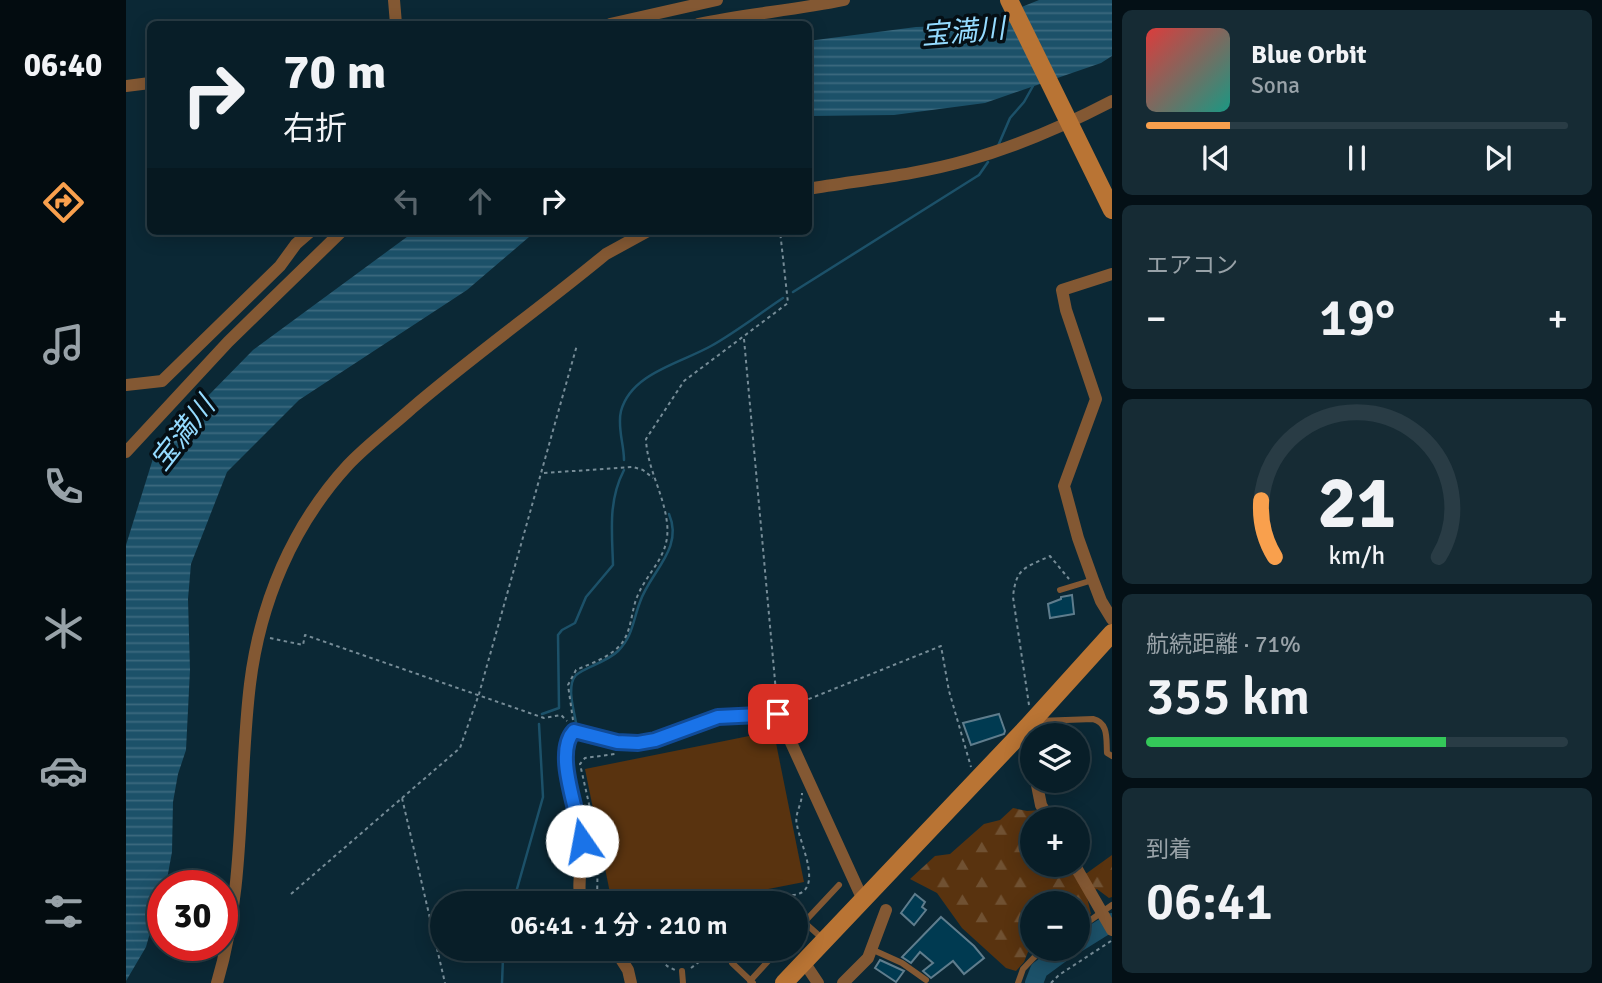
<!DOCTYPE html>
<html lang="ja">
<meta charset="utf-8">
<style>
:root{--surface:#081e28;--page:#162b34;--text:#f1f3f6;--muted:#98a2a8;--line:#293c45;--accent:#f9a04d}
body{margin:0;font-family:Signika,"Noto Sans JP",sans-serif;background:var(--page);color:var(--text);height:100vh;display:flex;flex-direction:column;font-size:26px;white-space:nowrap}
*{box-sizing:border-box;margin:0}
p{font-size:23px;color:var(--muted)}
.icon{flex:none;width:38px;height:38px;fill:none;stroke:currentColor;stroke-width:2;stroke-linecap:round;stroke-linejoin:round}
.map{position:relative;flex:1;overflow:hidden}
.sheet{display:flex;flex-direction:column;gap:10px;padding:10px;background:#041016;width:490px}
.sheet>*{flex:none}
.banner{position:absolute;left:21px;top:21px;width:665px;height:214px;border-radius:10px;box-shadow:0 4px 18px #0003,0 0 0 2px var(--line);background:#081e28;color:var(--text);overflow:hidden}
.buttons{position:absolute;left:894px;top:723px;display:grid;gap:14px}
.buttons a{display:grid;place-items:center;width:70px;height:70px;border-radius:50%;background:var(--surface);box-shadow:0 4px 18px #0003,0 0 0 2px var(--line);font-size:35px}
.speed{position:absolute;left:21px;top:870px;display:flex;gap:14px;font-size:35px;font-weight:700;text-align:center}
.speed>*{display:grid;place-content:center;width:91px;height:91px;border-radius:50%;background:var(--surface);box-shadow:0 4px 18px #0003,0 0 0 2px var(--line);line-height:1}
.speed .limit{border:10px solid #d22;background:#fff;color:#111}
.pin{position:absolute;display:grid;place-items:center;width:60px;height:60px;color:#fff;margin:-30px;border-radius:14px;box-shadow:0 4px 10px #0006}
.me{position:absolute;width:77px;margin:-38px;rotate:348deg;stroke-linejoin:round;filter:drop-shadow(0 0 5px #0008)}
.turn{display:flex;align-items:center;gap:24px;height:147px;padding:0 21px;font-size:32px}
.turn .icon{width:91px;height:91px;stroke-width:2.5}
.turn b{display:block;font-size:49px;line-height:60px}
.lanes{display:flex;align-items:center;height:66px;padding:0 21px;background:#0003;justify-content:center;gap:35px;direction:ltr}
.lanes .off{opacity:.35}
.big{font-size:52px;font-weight:600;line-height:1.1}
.sheet .card{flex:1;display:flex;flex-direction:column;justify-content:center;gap:10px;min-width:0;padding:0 24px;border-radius:10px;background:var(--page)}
.sheet .dial{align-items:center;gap:0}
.dial svg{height:182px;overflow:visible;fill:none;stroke:var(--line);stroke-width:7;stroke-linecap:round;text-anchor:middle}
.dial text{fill:var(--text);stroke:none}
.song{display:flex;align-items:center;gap:21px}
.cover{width:84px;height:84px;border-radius:10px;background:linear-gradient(135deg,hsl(0 70% 55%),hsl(170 70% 35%))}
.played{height:7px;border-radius:4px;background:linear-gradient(90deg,var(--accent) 20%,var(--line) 20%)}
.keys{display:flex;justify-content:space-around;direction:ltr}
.heat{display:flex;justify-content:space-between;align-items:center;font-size:38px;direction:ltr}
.charge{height:10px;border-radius:5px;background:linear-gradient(90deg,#34c759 71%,var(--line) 0)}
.trip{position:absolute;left:304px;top:891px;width:378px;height:70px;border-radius:35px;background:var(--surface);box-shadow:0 4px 18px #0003,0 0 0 2px var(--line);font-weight:600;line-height:70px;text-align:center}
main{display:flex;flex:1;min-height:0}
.menu{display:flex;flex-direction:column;width:126px;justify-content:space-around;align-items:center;background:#030c10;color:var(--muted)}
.menu .icon{width:49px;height:49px}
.menu .on{color:var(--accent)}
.menu b{font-size:32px;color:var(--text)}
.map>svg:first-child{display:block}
</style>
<main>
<nav class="menu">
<b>06:40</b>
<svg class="icon on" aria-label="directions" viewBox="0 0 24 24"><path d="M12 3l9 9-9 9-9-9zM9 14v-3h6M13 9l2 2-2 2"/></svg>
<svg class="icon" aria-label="music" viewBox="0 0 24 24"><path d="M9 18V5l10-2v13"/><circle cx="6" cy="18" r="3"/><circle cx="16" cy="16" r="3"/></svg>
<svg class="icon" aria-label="phone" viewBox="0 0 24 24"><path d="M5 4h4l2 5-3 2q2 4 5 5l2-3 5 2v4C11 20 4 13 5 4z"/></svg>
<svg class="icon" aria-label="climate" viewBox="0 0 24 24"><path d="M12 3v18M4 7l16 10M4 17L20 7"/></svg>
<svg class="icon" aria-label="car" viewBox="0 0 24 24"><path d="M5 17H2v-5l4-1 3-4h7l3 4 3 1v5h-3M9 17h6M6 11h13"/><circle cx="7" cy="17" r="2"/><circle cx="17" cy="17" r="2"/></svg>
<svg class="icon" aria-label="filters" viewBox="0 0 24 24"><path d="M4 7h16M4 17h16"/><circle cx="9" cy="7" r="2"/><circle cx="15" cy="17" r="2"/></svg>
</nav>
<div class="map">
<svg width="986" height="983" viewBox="0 0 986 983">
<defs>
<pattern id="forest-firs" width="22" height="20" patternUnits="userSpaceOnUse" patternTransform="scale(1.75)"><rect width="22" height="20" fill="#59330f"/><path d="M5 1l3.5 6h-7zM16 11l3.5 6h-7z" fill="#705132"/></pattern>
<pattern id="water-rules" width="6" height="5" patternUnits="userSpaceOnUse" patternTransform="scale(1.75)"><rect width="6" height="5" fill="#1c5169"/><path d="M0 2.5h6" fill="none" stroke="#3c6a7f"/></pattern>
</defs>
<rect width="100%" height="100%" fill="#0b2835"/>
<polygon fill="url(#forest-firs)" points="887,808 901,811 930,809 938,819 906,819 906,864 945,865 942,868 948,875 961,873 986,855 986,897 983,898 971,889 960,893 965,914 952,923 952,903 906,903 906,948 909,949 902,952 898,962 890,971 880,968 836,928 811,893 784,879 809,856 824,854 858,824 874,820"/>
<polygon fill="#59330f" points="638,733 649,738 678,882 572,903 486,903 459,769"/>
<g fill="url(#water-rules)">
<polygon points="913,0 986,0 986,56 975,63 859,103 768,115 683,116 682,41 790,27 850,25"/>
<polygon points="289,231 410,231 341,290 173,400 101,472 65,564 62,599 64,670 60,750 52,774 47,802 46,852 41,879 37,886 20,947 0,981 0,545 30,449 127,350"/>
</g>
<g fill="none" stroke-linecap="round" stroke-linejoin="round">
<g stroke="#1c5169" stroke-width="2.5">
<polyline points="872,146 884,118 898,102 907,86"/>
<polyline points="667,292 853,175 862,162"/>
<path d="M498,460C498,444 491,427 495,411C505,373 555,363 585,346C610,332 633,314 657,298"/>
<path d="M416,714L433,708L432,635L436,630L449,623L460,597L487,565C486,531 482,501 498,470"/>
<path d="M450,723C448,710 440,686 450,675C459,667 481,662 492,651C507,636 507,620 514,602C524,572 558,549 543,514"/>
<polyline points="387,903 417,797 413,724"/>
<polyline points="376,983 377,958 391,948"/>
</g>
<g stroke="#1c5169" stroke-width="18">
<polyline points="952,943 986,922"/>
<polyline points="908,983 913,970 943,948"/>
</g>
</g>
<g fill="#003a51" stroke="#5f7d8d" stroke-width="2">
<polygon points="946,595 948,614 924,618 922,604 935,599 935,597"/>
<polygon points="873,714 879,731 878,734 845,745 837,723"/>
<polygon points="789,894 799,902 796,907 800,910 788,925 775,913"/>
<polygon points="815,917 848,946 858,958 838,974 827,961 805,978 797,971 807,963 794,952 785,963 776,957"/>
<polygon points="754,960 778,971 770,982 749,968"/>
</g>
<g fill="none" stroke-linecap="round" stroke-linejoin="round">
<g stroke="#768c97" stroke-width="2" stroke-dasharray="3.5 3.5" stroke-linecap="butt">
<polyline points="618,339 651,703"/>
<polyline points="418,473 507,467 517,470 527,478"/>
<polyline points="144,638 177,645 179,635 418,718 435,715 441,721"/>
<path d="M903,705L887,597C890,567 899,568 924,556L943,579"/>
<polyline points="663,707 815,646 823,691 845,767"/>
<path d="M447,720L442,685L450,670C466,663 485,657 496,643C506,629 505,612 511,597C522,570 545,556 541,523C538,494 521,468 520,439L558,381L662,303L654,231"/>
<polyline points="631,727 646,729"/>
<polyline points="276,798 334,748 353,694 451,345"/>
<polyline points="165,894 276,798 319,983"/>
<polyline points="471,903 472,844 454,764 459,758 489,754"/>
<path d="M612,903C626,893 643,893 659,895C703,899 674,845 671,825C668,814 676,805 676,793"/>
<polyline points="527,948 541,966 549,970"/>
<polyline points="565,968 577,959 583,948"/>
<polyline points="925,983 933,975 985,941"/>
</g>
<g stroke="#835833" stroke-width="6">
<polyline points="934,590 967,580"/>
<path d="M912,721L967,719C983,723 980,739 981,753L986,756"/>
<polyline points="670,915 697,939"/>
<polyline points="952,929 986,905"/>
<polyline points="670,931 713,885"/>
<polyline points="620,948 606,963 627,983"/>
<polyline points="745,949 776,963 800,980"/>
<polyline points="556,971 557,983"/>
<polyline points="624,981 654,948"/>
<polyline points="892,983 897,969 917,948"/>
</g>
<g stroke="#835833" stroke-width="12">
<polyline points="268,0 270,24"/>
<polyline points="484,24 591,0"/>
<path d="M572,24C620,14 670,10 718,0"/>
<polyline points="0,86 24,83"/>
<path d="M682,189C735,180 790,175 842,160C892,146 940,125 986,101"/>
<polyline points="986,274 936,290 940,310 970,399 938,486 952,538 967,580 975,601 986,619"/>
<polyline points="0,385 36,381 154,266 170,244 185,231"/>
<polyline points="0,452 102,342 216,231"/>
<polyline points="901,727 906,760"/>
<polyline points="910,780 915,805 923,819"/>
<polyline points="948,864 986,930"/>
<path d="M455,903C450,881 458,859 456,837C453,810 426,754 448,731L491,742L512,743L529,740L592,717L652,714L737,900"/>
<polyline points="488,948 502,970 505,983"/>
<polyline points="678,962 692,983"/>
<path d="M91,983C120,886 112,783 124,684C134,603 166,526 222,465C242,444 264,428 285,409C348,355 416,307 480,254L522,231"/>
<polyline points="717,983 742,958 760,910"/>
</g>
<g stroke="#b97434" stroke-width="18">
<polyline points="883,0 986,210"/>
<polyline points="658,983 901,727 986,633"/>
</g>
</g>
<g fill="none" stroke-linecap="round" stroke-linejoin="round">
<g stroke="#114b97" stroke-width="18">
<path id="route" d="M456,841C453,813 427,753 448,731L491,742L512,743L529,740L592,717L652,714"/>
</g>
<use href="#route" stroke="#1a73e8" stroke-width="12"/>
</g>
<g text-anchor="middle" stroke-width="7" stroke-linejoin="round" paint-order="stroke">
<g font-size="28" font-style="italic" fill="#95dbff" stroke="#050f15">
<text transform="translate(837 31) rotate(-5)" y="10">宝満川</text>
<text transform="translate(56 433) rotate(-52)" y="10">宝満川</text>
</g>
</g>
</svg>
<div class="buttons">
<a><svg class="icon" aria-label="layers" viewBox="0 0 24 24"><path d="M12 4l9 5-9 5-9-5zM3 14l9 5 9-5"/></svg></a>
<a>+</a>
<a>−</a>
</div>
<div class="speed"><div class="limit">30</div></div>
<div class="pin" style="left:652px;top:714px;background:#d93025"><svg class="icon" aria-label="arrive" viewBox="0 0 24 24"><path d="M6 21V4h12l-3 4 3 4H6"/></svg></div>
<svg class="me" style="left:456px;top:841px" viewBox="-20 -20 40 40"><circle r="19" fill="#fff"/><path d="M0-13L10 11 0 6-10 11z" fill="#1a73e8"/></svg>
<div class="trip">06:41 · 1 分 · 210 m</div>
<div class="banner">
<div class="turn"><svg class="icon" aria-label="right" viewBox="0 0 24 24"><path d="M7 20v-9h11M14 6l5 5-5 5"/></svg><div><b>70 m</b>右折</div></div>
<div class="lanes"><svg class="icon off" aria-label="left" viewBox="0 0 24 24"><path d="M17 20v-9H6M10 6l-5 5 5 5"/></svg><svg class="icon off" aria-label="ahead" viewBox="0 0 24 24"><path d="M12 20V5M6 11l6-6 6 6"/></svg><svg class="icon" aria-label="right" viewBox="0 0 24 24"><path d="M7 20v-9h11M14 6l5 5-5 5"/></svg></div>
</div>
</div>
<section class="sheet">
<div class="card">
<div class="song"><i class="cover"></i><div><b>Blue Orbit</b><p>Sona</p></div></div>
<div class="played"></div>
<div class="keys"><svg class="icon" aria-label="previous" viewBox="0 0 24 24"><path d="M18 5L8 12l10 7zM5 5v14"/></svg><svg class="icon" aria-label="pause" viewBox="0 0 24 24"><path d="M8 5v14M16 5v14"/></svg><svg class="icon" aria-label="next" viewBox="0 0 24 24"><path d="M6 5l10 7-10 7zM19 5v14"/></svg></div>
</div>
<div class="card"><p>エアコン</p>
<div class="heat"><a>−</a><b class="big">19°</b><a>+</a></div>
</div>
<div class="card dial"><svg viewBox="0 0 100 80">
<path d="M14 69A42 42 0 1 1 86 69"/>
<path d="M14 69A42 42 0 0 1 8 44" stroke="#f9a04d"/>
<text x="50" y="56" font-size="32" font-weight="700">21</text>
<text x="50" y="72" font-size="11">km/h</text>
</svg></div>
<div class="card"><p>航続距離 · 71%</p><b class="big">355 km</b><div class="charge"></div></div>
<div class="card"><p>到着</p><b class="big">06:41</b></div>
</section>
</main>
